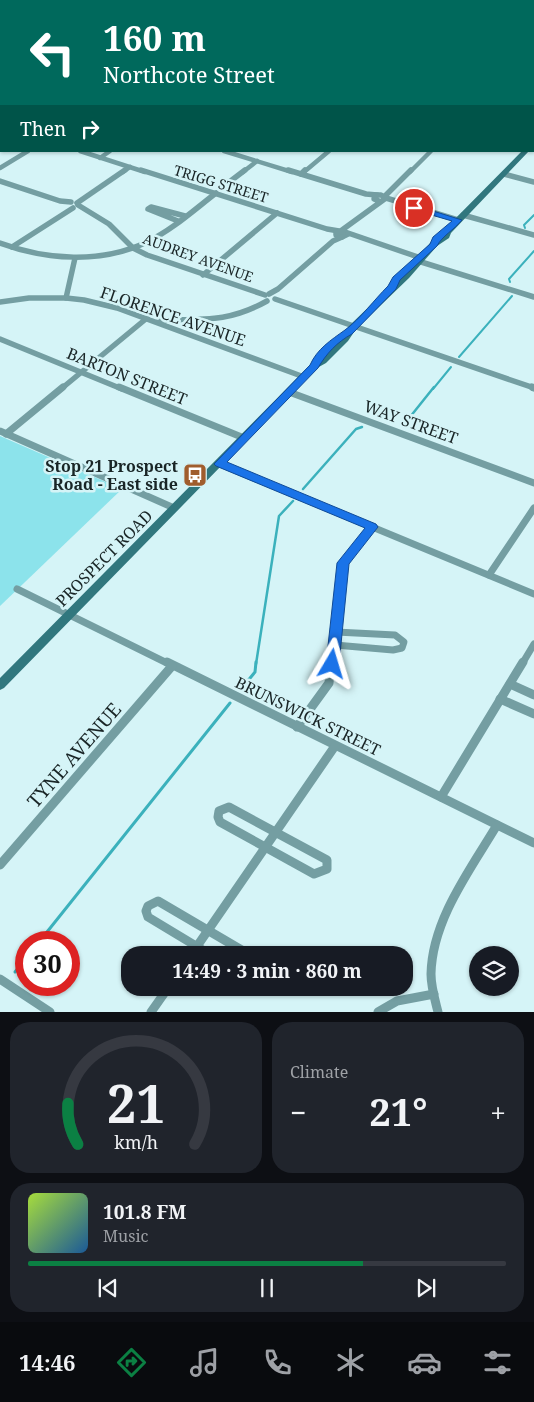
<!DOCTYPE html>
<meta charset="utf-8">
<style>
:root{--surface:#171b24;--page:#20242c;--text:#f1f3f6;--muted:#9ea1a6;--line:#363941;--accent:#0b8043}
body{margin:0;font-family:"Noto Serif",serif;background:var(--page);color:var(--text);height:100vh;display:flex;flex-direction:column;font-size:19px;white-space:nowrap}
*{box-sizing:border-box;margin:0}
p{font-size:16px;color:var(--muted)}
.icon{flex:none;width:28px;height:28px;fill:none;stroke:currentColor;stroke-width:2;stroke-linecap:round;stroke-linejoin:round}
.map{position:relative;height:1012px;overflow:hidden}
.details{display:flex;flex-direction:column;gap:10px;padding:10px;background:#0d0f14;flex:1}
.details>*{flex:none}
.top-card{position:absolute;left:0px;top:0px;width:535px;height:152px;box-shadow:0 1px 4px #0004;background:#00695c;color:#fff;overflow:hidden}
.fabs{position:absolute;left:469px;top:946px;display:grid;gap:10px}
.fabs a{display:grid;place-items:center;width:50px;height:50px;border-radius:50%;background:var(--surface);box-shadow:0 1px 4px #0004;font-size:25px}
.speed{position:absolute;left:15px;top:931px;display:flex;gap:10px;font-size:25px;font-weight:700;text-align:center}
.speed>*{display:grid;place-content:center;width:65px;height:65px;border-radius:50%;background:var(--surface);box-shadow:0 1px 4px #0004;line-height:1}
.speed .limit{border:8px solid #d22;background:#fff;color:#111}
.pin{position:absolute;display:grid;place-items:center;width:42px;height:42px;color:#fff;margin:-21px;border:2px solid #fff;border-radius:50%;box-shadow:0 1px 5px #0007}
.me{position:absolute;width:55px;margin:-28px;rotate:7deg;stroke-linejoin:round;filter:drop-shadow(0 0 4px #0008)}
.turn{display:flex;align-items:center;gap:18px;height:105px;padding:0 20px;font-size:22px}
.turn .icon{width:65px;height:65px;stroke-width:2.5}
.turn b{display:block;font-size:35px;line-height:42px}
.then{display:flex;align-items:center;height:48px;padding:0 20px;background:#0003;gap:10px;font-size:19px}
.big{font-size:38px;font-weight:700;line-height:1.1}
.details .card{flex:1;display:flex;flex-direction:column;justify-content:center;gap:8px;min-width:0;padding:0 18px;border-radius:20px;background:var(--page)}
.details .dial{align-items:center;gap:0}
.dial svg{height:130px;overflow:visible;fill:none;stroke:var(--line);stroke-width:7;stroke-linecap:round;text-anchor:middle}
.dial text{fill:var(--text);stroke:none}
.song{display:flex;align-items:center;gap:15px}
.cover{width:60px;height:60px;border-radius:8px;background:linear-gradient(135deg,hsl(80 70% 55%),hsl(210 70% 35%))}
.played{height:5px;border-radius:2px;background:linear-gradient(90deg,var(--accent) 70%,var(--line) 70%)}
.keys{display:flex;justify-content:space-around;direction:ltr}
.heat{display:flex;justify-content:space-between;align-items:center;font-size:28px;direction:ltr}
.details .tiles{flex:1;display:grid;gap:10px;grid-template-columns:1fr 1fr}
.card:last-child{grid-column:span 2}
.trip{position:absolute;left:121px;top:946px;width:292px;height:50px;border-radius:20px;background:var(--surface);box-shadow:0 1px 4px #0004;font-weight:700;line-height:50px;text-align:center}
.tabs{display:flex;height:80px;justify-content:space-around;align-items:center;background:#090b0e;color:var(--muted)}
.tabs .icon{width:35px;height:35px}
.tabs .active{color:var(--accent)}
.tabs b{font-size:22px;color:var(--text)}
.map>svg:first-child{display:block}
</style>
<div class="map">
<svg width="534" height="1012" viewBox="0 0 534 1012">
<rect width="100%" height="100%" fill="#d5f4f7"/>
<polygon fill="#8ce3eb" points="0,436 122,489 0,606"/>
<g fill="none" stroke-linecap="round" stroke-linejoin="round">
<g stroke="#3bb1bc" stroke-width="2">
<polyline points="525,228 524,225 534,215"/>
<polyline points="510,282 509,279 534,251"/>
<polyline points="459,357 512,296"/>
<polyline points="433,389 451,367"/>
</g>
<g stroke="#3bb1bc" stroke-width="2.5">
<polyline points="401,424 406,422 434,387"/>
<polyline points="303,489 356,429 362,427"/>
<polyline points="256,664 279,516 293,501"/>
</g>
<g stroke="#3bb1bc" stroke-width="3">
<polyline points="242,688 255,672 256,662"/>
<polyline points="39,942 230,703"/>
<polyline points="15,972 26,958"/>
</g>
<g stroke="#749ea2" stroke-width="4.5">
<polyline points="83,0 88,1"/>
<polyline points="454,0 459,1"/>
<polyline points="154,1 156,0"/>
<polyline points="239,1 241,0"/>
<polyline points="322,1 324,0"/>
<polyline points="80,151 145,172"/>
<polyline points="224,151 292,172"/>
<polyline points="100,158 110,151"/>
<polyline points="0,168 28,151"/>
<polyline points="123,172 130,167"/>
<polyline points="243,172 257,161"/>
<polyline points="304,172 329,151"/>
<polyline points="410,172 431,151"/>
</g>
<g stroke="#749ea2" stroke-width="5.5">
<polyline points="141,170 327,229 339,231"/>
<polyline points="288,170 366,194 377,195"/>
<polyline points="301,174 305,170"/>
<polyline points="504,174 534,182"/>
<polyline points="0,181 60,201 71,202"/>
<polyline points="228,183 245,170"/>
<polyline points="385,196 411,170"/>
<polyline points="386,198 458,220"/>
<polyline points="77,203 125,170"/>
<polyline points="78,205 109,224 133,248 147,255 265,295"/>
<polyline points="463,215 534,235"/>
<polyline points="178,221 148,209 151,207 185,216"/>
<polyline points="342,230 386,198 381,195 375,195 374,199 379,201"/>
<polygon points="344,231 348,234 342,237 336,235 336,232"/>
<polyline points="348,233 421,258"/>
<path d="M0,243C46,260 101,264 147,242C172,230 194,210 216,193"/>
<polyline points="12,247 73,208"/>
<polyline points="418,261 534,297"/>
<polyline points="203,275 277,213"/>
<polyline points="269,294 278,289 333,241 342,237"/>
<polyline points="66,298 75,258"/>
<polyline points="275,299 534,388"/>
<polyline points="0,302 29,298 66,298 84,300 117,308 304,377"/>
<path d="M159,320C202,319 228,323 267,301"/>
<polyline points="0,339 122,389"/>
<polyline points="61,389 147,318"/>
</g>
<g stroke="#749ea2" stroke-width="7">
<polyline points="119,387 244,438"/>
<polyline points="532,387 534,388"/>
<polyline points="289,392 534,483"/>
<polyline points="0,431 174,508"/>
<polyline points="6,434 63,387"/>
<polyline points="220,464 534,594"/>
<polyline points="489,575 534,508"/>
<polyline points="17,589 169,664"/>
<polyline points="335,645 393,650 402,648 404,642 395,635 336,632"/>
<polyline points="331,664 343,563 372,527"/>
<polyline points="522,664 534,644"/>
</g>
<g stroke="#749ea2" stroke-width="9">
<polyline points="167,662 534,843"/>
<polyline points="510,684 534,695"/>
<polyline points="500,699 534,714"/>
<polyline points="297,727 329,683 331,662"/>
<polyline points="441,797 523,662"/>
<polygon points="229,807 327,860 327,869 314,874 220,822 218,817 219,811"/>
<polyline points="0,865 172,666"/>
<polyline points="191,955 335,746"/>
<polyline points="211,955 148,917 146,911 148,906 158,901 250,955"/>
<polyline points="0,979 50,1012"/>
<polyline points="151,1012 168,988"/>
<polyline points="378,1012 397,1001 434,994"/>
<path d="M438,1012C435,1000 431,987 431,974C432,920 470,870 497,825"/>
</g>
<polygon fill="#31777e" fill-rule="evenodd" points="522,151 529,151 451,233 449,238 437,246 409,278 356,329 348,341 326,363 317,368 4,688 0,690 0,678 311,364 320,359 342,337 350,325 403,274 431,242 442,235 444,230"/>
<g fill="#104a50" fill-rule="evenodd">
<polygon points="48,0 57,0 58,1 49,1"/>
<rect x="0" y="26" width="1" height="4"/>
</g>
</g>
<path fill="#1a73e8" stroke="#114b97" d="M411,206H417L462,220C454,230 442,236 437,246L400,280L396,289L352,334C337,342 326,354 318,368L227,462L376,524L378,527L349,564L339,664L337,667H328L326,664L337,563L365,528L216,466L214,464L310,365C317,349 331,340 345,330C361,318 374,300 388,286L393,277L430,244L433,237L452,221L411,209Z"/>
<defs>
<g id="bus-square" transform="scale(1.25)"><rect x="-9" y="-9" width="18" height="18" rx="4" fill="#a05d2d" stroke="#d5f4f7"/><path d="M-5-6H5V4H4V6H2V4H-2V6H-4V4H-5ZM-3.5-4V0h7V-4ZM-3.5 1.2v1.5H-2V1.2ZM2 1.2v1.5H3.5V1.2Z" fill="#fff"/></g>
</defs>
<g fill-rule="evenodd">
<use href="#bus-square" x="195" y="475"/>
</g>
<g text-anchor="middle" stroke-width="5" stroke-linejoin="round" paint-order="stroke">
<g font-size="14" fill="#192526" stroke="#d5f4f7">
<text transform="translate(221 184) rotate(17)" y="5">TRIGG STREET</text>
<text transform="translate(198 258) rotate(20)" y="5">AUDREY AVENUE</text>
</g>
<g font-size="16" fill="#192526" stroke="#d5f4f7">
<text transform="translate(173 316) rotate(19)" y="6">FLORENCE AVENUE</text>
<text transform="translate(127 376) rotate(22)" y="6">BARTON STREET</text>
<text transform="translate(411 422) rotate(20)" y="6">WAY STREET</text>
<text transform="translate(104 558) rotate(-45)" y="6">PROSPECT ROAD</text>
<text transform="translate(308 716) rotate(26)" y="6">BRUNSWICK STREET</text>
</g>
<g font-size="16" font-weight="bold" fill="#192526" stroke="#d5f4f7" text-anchor="end">
<text x="178" y="472">Stop 21 Prospect<tspan x="178" dy="18">Road - East side</tspan></text>
</g>
<g font-size="19" fill="#192526" stroke="#d5f4f7">
<text transform="translate(74 755) rotate(-49)" y="7">TYNE AVENUE</text>
</g>
</g>
</svg>
<div class="fabs">
<a><svg class="icon" aria-label="layers" viewBox="0 0 24 24"><path d="M12 4l9 5-9 5-9-5zM3 14l9 5 9-5"/></svg></a>
</div>
<div class="speed"><div class="limit">30</div></div>
<div class="pin" style="left:414px;top:208px;background:#d93025"><svg class="icon" aria-label="arrive" viewBox="0 0 24 24"><path d="M6 21V4h12l-3 4 3 4H6"/></svg></div>
<svg class="me" style="left:332px;top:664px" viewBox="-20 -20 40 40"><path d="M0-17L14 15 0 8-14 15z" fill="#1a73e8" stroke="#fff" stroke-width="4"/></svg>
<div class="trip">14:49 · 3 min · 860 m</div>
<div class="top-card">
<div class="turn"><svg class="icon" aria-label="left" viewBox="0 0 24 24"><path d="M17 20v-9H6M10 6l-5 5 5 5"/></svg><div><b>160 m</b>Northcote Street</div></div>
<div class="then">Then<svg class="icon" aria-label="right" viewBox="0 0 24 24"><path d="M7 20v-9h11M14 6l5 5-5 5"/></svg></div>
</div>
</div>
<section class="details">
<div class="tiles">
<div class="card dial"><svg viewBox="0 0 100 80">
<path d="M14 69A42 42 0 1 1 86 69"/>
<path d="M14 69A42 42 0 0 1 8 44" stroke="#0b8043"/>
<text x="50" y="56" font-size="32" font-weight="700">21</text>
<text x="50" y="72" font-size="11">km/h</text>
</svg></div>
<div class="card"><p>Climate</p>
<div class="heat"><a>−</a><b class="big">21°</b><a>+</a></div>
</div>
<div class="card">
<div class="song"><i class="cover"></i><div><b>101.8 FM</b><p>Music</p></div></div>
<div class="played"></div>
<div class="keys"><svg class="icon" aria-label="previous" viewBox="0 0 24 24"><path d="M18 5L8 12l10 7zM5 5v14"/></svg><svg class="icon" aria-label="pause" viewBox="0 0 24 24"><path d="M8 5v14M16 5v14"/></svg><svg class="icon" aria-label="next" viewBox="0 0 24 24"><path d="M6 5l10 7-10 7zM19 5v14"/></svg></div>
</div>
</div>
</section>
<nav class="tabs">
<b>14:46</b>
<svg class="icon active" aria-label="directions" viewBox="0 0 24 24"><path d="M12 3l9 9-9 9-9-9zM9 14v-3h6M13 9l2 2-2 2"/></svg>
<svg class="icon" aria-label="music" viewBox="0 0 24 24"><path d="M9 18V5l10-2v13"/><circle cx="6" cy="18" r="3"/><circle cx="16" cy="16" r="3"/></svg>
<svg class="icon" aria-label="phone" viewBox="0 0 24 24"><path d="M5 4h4l2 5-3 2q2 4 5 5l2-3 5 2v4C11 20 4 13 5 4z"/></svg>
<svg class="icon" aria-label="climate" viewBox="0 0 24 24"><path d="M12 3v18M4 7l16 10M4 17L20 7"/></svg>
<svg class="icon" aria-label="car" viewBox="0 0 24 24"><path d="M5 17H2v-5l4-1 3-4h7l3 4 3 1v5h-3M9 17h6M6 11h13"/><circle cx="7" cy="17" r="2"/><circle cx="17" cy="17" r="2"/></svg>
<svg class="icon" aria-label="filters" viewBox="0 0 24 24"><path d="M4 7h16M4 17h16"/><circle cx="9" cy="7" r="2"/><circle cx="15" cy="17" r="2"/></svg>
</nav>
